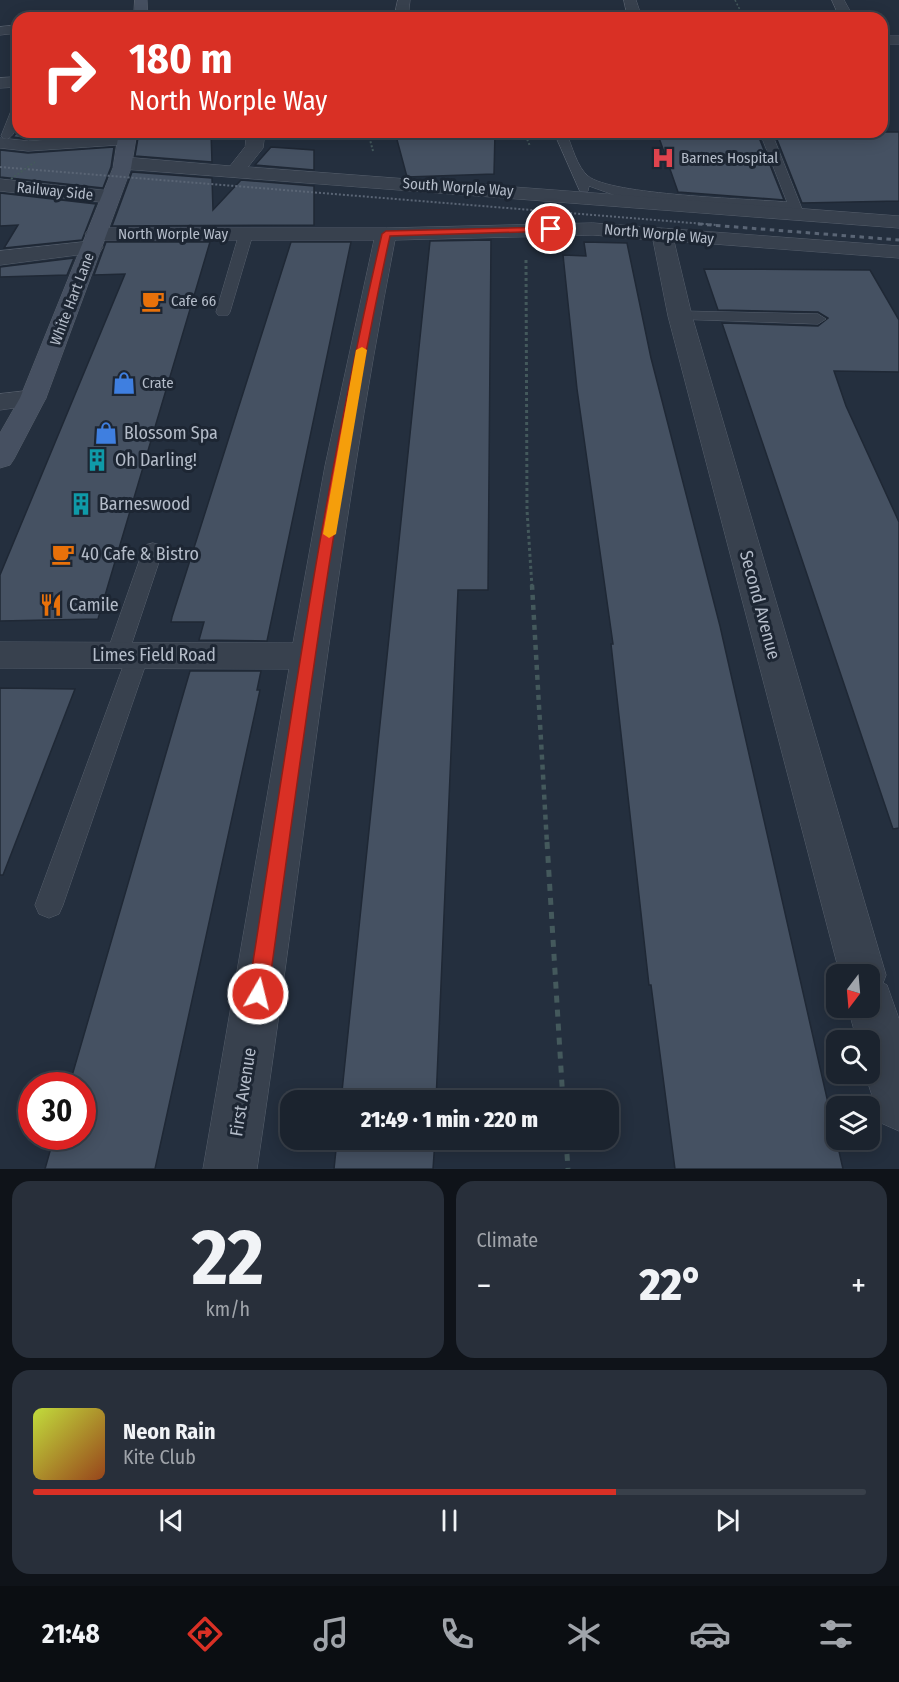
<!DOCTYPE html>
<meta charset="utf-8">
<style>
:root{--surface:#1b232e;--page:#282f3a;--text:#f1f3f6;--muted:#a0a4aa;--line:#39404a;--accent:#d93025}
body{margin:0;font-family:"Fira Sans Condensed",sans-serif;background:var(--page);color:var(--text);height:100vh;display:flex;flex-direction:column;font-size:22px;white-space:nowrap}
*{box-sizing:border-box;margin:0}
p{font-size:20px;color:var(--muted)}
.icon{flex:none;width:33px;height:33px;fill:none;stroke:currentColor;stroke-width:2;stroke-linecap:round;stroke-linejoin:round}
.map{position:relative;height:1169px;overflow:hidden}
.details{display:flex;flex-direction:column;gap:12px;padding:12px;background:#0f1319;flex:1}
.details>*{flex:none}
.banner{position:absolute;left:12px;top:12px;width:876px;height:126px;border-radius:18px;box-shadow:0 3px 15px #0003,0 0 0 2px var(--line);background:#d93025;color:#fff;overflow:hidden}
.needle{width:39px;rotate:196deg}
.fabs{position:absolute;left:826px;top:964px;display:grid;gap:12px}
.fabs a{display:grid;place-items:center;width:54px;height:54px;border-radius:12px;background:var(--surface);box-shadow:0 3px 15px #0003,0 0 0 2px var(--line);font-size:30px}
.speed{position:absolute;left:18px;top:1072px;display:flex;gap:12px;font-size:30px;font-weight:700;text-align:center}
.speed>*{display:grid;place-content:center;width:78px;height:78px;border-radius:50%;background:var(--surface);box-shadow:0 3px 15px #0003,0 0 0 2px var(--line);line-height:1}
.speed .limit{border:9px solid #d22;background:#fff;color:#111}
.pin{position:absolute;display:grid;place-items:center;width:51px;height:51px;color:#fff;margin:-26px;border:3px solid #fff;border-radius:50%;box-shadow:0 2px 6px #0007}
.me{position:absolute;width:66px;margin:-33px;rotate:8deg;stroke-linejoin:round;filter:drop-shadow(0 0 4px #0008)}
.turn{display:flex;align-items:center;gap:21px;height:126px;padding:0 18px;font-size:27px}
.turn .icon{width:78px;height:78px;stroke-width:2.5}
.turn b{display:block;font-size:42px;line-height:51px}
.big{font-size:45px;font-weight:800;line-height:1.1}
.details .card{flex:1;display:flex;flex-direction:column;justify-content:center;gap:9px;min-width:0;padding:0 21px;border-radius:18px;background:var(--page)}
.details .dial{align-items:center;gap:0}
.dial b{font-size:78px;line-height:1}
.song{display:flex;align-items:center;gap:18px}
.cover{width:72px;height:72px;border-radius:9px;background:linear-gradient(135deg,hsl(70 70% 55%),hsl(20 70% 35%))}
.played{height:6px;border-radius:3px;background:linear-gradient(90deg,var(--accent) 70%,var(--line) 70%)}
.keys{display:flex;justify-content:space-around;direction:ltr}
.heat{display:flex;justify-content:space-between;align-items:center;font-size:33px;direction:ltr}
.details .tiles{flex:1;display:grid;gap:12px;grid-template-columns:1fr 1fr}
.card:last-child{grid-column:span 2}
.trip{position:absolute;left:280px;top:1090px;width:339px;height:60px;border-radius:18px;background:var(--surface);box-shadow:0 3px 15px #0003,0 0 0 2px var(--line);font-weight:800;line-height:60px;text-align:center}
.menu{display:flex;height:96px;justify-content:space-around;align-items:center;background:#0b0e12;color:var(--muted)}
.menu .icon{width:42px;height:42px}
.menu .selected{color:var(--accent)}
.menu b{font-size:27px;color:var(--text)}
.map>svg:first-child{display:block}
</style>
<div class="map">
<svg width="899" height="1169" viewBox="0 0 899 1169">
<rect width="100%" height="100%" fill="#242f3e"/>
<g fill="#455162" stroke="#1f2835" stroke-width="1.5">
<polygon points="17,132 117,132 28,139 13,137"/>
<polygon points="139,132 211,132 212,162 135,156"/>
<polygon points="495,132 494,174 407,177 396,136 409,136 412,139 424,139 428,135"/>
<polygon points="657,132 754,136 760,140 784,200 678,192"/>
<polygon points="811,132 899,132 899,201 802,203 776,137 813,139"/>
<polygon points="114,147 111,167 103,188 0,177 0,150 28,153"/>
<polygon points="271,147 314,150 314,170 255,165"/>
<polygon points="132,172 212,178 213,210 241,180 314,186 314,225 112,226"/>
<polygon points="0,193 96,204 82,240 4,248 18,225 0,226"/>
<polygon points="491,240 488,590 458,590 436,1101 341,1101 430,241"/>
<polygon points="106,242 210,242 98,619 0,621 0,575 125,274 94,275"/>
<polygon points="291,242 351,242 267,641 199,640 204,622 171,622 172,617"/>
<polygon points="584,242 627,243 651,358 720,626 843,1169 675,1169 651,985 649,985 611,644 613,644 577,389 563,255 586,256"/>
<polygon points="74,258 67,275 0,277 0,267"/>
<polygon points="704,269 870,270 899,320 899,372 834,371 846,406 899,522 899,828 893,829 722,323 818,326 828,318 818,312 718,310"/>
<polygon points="190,671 261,671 257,690 260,690 155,1169 45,1169 54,1137 82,1137 82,1086 69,1086"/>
<polygon points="0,688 75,689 3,875 0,875"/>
<polygon points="337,1140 435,1140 433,1169 334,1169"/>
</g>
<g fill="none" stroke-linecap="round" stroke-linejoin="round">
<g stroke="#565f6c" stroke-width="1">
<g id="lane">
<polygon points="291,11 308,16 309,18 288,16 287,14"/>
<path d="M18,103C18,114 19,134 7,139L3,138L1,136L13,106Z"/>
<path d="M554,132H566C572,146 577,167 588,176C610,195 751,199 787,202L762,138L752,132H767L773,136L804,214L798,218L793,217L790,209L617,196L589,186L588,191H580Z"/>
<polygon points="246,230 253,234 230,312 228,315 218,315 216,312 239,234"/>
<polygon points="680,311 818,314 826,319 818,324 675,319 672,316 675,313"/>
<polygon points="153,543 160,545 163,550 130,649 138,647 146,649 149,655 63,905 59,914 49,918 39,914 35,905 125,661 117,663 109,661 106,655 143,550 146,545"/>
</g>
</g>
<g stroke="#565f6c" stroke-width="1">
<g id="street">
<polygon points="398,0 410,0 408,18 394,18"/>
<polygon points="624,0 636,0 642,18 628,18"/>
<polygon points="832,0 844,0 854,18 840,18"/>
<polygon points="18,25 18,33 0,35 0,27"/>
<rect x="882" y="36" width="17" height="8"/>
<polygon points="18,77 18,87 0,88 0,78"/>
<polygon points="247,132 265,132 263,148 248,167 899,216 899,228 123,169 117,167 114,163 117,159 123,157 230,166 245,147"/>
<polygon points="409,132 427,132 424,137 412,137"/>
<polygon points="126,135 132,136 135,140 132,144 28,151 0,148 0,138 28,141"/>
<polygon points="0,179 110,191 117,193 120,197 117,201 110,203 0,191"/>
<path d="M593,223L899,246V258L674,241L692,316L886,975L883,983L887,985L899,1019V1131L881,1123L865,1074H870V1041H857L848,1008H870V975H840L668,316L653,240L593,235L395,240C335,548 303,859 257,1169H203L289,669L0,668V642L293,643L325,466L374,240H95L88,238L85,234L88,230L95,228H386Z"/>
<polygon points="92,241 100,242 103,247 100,252 0,265 0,251"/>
<polygon points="33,390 42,392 46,398 42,404 0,410 0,394"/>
</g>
</g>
<g stroke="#565f6c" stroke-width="1">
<g id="secondary">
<polygon points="135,0 147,0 148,18 134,18"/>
<polygon points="119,132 137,132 131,168 46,398 14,459 10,465 0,468 0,433 20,398 113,168"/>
</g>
</g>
<g stroke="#44595c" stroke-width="1.5" stroke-dasharray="2 2" stroke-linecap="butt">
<polyline points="735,0 744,18"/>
<polyline points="331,15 342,18"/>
</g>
<g stroke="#44595c" stroke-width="2" stroke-dasharray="2 2" stroke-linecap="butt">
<polyline points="362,132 363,135 369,136"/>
<polyline points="524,132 530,146"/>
<polyline points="289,134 318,132"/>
<polyline points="373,151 369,136 385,135"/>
</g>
<polyline stroke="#44595c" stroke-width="3" stroke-dasharray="3 3" stroke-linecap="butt" points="526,260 527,510 532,587"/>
<polyline stroke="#44595c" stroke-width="4.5" stroke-dasharray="5 5" stroke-linecap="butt" points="532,585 547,844"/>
<g stroke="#44595c" stroke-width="5" stroke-dasharray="7 7" stroke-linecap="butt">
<polyline points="547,842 563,1101"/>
<polyline points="566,1140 568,1169"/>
</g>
<use href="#lane" fill="#38414e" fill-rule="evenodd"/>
<use href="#street" fill="#38414e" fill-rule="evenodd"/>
<use href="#secondary" fill="#465061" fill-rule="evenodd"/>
<polyline stroke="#5a6575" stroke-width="2" stroke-dasharray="2 2" stroke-linecap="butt" points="0,167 717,225"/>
<polyline stroke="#5a6575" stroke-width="3" stroke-dasharray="4.5 4.5" stroke-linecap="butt" points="698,224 899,240"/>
<polyline stroke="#44595c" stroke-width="2" stroke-dasharray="2 2" stroke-linecap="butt" points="11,179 35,162"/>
</g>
<path fill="#d93025" stroke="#8d1f18" stroke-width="1.5" d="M551,227L554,228V231L390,236C335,486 303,741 268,994L265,1001L258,1003L251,1001L248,994C288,740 323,484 382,234L386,231Z"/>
<polygon fill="#f59e0b" points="362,347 367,350 336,534 329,538 323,534 356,350"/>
<defs>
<g id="hospital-bare" transform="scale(1.8)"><path d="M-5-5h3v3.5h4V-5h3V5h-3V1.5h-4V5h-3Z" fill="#e0444e" stroke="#1d2633" stroke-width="2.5" paint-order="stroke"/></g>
<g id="cafe-bare" transform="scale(1.8)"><path d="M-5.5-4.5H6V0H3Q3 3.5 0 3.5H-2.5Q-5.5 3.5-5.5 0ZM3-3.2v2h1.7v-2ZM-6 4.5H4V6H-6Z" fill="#e8710a" stroke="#1d2633" stroke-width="2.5" paint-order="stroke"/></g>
<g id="shop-bare" transform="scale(1.8)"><path d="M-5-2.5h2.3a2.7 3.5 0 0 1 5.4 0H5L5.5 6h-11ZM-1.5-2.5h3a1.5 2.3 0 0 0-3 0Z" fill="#3f7fe0" stroke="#1d2633" stroke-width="2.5" paint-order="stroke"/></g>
<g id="building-bare" transform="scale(1.8)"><path d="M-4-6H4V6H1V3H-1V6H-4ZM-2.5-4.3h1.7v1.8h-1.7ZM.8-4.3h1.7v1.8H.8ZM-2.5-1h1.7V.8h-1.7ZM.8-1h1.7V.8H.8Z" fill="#0f9aa8" stroke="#1d2633" stroke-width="2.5" paint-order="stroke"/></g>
<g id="restaurant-bare" transform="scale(1.8)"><path d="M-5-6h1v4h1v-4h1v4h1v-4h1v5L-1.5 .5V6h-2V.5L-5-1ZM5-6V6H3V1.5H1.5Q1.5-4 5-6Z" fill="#e8710a" stroke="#1d2633" stroke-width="2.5" paint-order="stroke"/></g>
</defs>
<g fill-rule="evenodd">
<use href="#hospital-bare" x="663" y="158"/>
<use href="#cafe-bare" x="153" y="301"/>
<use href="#shop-bare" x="124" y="383"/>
<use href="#shop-bare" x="106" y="433"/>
<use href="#building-bare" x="97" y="460"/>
<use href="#building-bare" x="81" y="504"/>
<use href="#cafe-bare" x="63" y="554"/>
<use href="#restaurant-bare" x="51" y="605"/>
</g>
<g text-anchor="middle" stroke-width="6" stroke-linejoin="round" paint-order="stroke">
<g font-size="15" fill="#b4bcc9" stroke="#1d2633" text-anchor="start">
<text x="681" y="163">Barnes Hospital</text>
<text x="171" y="306">Cafe 66</text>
<text x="142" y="388">Crate</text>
</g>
<g font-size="15" fill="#b4bcc9" stroke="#1d2633">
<text transform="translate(458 187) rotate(4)" y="5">South Worple Way</text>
<text transform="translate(55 191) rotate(6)" y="5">Railway Side</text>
<text x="173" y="239">North Worple Way</text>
<text transform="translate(659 234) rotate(5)" y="5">North Worple Way</text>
<text transform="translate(72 299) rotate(-69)" y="5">White Hart Lane</text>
</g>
<g font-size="18" fill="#b4bcc9" stroke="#1d2633" text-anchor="start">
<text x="124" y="439">Blossom Spa</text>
<text x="115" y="466">Oh Darling!</text>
<text x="99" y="510">Barneswood</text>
<text x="81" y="560">40 Cafe &amp; Bistro</text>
<text x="69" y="611">Camile</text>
</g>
<g font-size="18" fill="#b4bcc9" stroke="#1d2633">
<text transform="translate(760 605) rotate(75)" y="6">Second Avenue</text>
<text x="154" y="661">Limes Field Road</text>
<text transform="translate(243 1092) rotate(-81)" y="6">First Avenue</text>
</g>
</g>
</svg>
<div class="fabs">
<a><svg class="needle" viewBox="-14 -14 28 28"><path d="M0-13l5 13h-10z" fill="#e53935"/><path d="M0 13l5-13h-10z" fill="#a0a4aa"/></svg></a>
<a><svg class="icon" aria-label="search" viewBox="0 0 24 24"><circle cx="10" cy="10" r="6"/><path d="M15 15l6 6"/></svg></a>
<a><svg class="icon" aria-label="layers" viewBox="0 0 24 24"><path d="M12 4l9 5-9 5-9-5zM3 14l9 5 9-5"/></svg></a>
</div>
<div class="speed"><div class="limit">30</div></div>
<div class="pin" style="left:551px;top:229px;background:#d93025"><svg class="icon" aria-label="arrive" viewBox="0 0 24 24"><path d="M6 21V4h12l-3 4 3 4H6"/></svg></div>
<svg class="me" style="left:258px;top:994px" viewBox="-20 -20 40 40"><circle r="17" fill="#d93025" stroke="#fff" stroke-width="3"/><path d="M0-11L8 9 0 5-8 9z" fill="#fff"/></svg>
<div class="trip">21:49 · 1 min · 220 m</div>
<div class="banner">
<div class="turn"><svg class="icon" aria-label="right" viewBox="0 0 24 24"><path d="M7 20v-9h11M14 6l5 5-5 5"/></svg><div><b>180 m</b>North Worple Way</div></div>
</div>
</div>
<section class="details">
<div class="tiles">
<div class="card dial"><b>22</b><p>km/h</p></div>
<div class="card"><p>Climate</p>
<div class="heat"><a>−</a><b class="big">22°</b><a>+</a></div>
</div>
<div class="card">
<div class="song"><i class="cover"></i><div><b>Neon Rain</b><p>Kite Club</p></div></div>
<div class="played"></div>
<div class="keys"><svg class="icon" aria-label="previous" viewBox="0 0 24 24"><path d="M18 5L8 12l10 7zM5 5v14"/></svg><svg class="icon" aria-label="pause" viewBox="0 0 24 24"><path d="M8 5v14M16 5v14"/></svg><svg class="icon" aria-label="next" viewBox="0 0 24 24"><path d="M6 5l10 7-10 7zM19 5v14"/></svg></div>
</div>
</div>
</section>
<nav class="menu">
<b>21:48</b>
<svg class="icon selected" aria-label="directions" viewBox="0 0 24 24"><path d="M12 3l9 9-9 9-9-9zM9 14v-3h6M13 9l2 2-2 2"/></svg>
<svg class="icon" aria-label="music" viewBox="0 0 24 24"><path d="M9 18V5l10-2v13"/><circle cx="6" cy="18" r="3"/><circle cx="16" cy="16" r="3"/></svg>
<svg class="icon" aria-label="phone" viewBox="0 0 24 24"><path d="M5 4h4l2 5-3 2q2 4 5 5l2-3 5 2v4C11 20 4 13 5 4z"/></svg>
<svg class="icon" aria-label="climate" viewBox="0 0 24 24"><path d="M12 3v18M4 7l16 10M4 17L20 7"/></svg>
<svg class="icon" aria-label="car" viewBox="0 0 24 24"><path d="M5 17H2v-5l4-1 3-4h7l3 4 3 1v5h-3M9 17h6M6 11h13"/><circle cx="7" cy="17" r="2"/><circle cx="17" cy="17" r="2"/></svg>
<svg class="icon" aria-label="filters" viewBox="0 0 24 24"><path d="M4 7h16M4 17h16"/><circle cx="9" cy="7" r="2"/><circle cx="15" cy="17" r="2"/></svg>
</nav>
